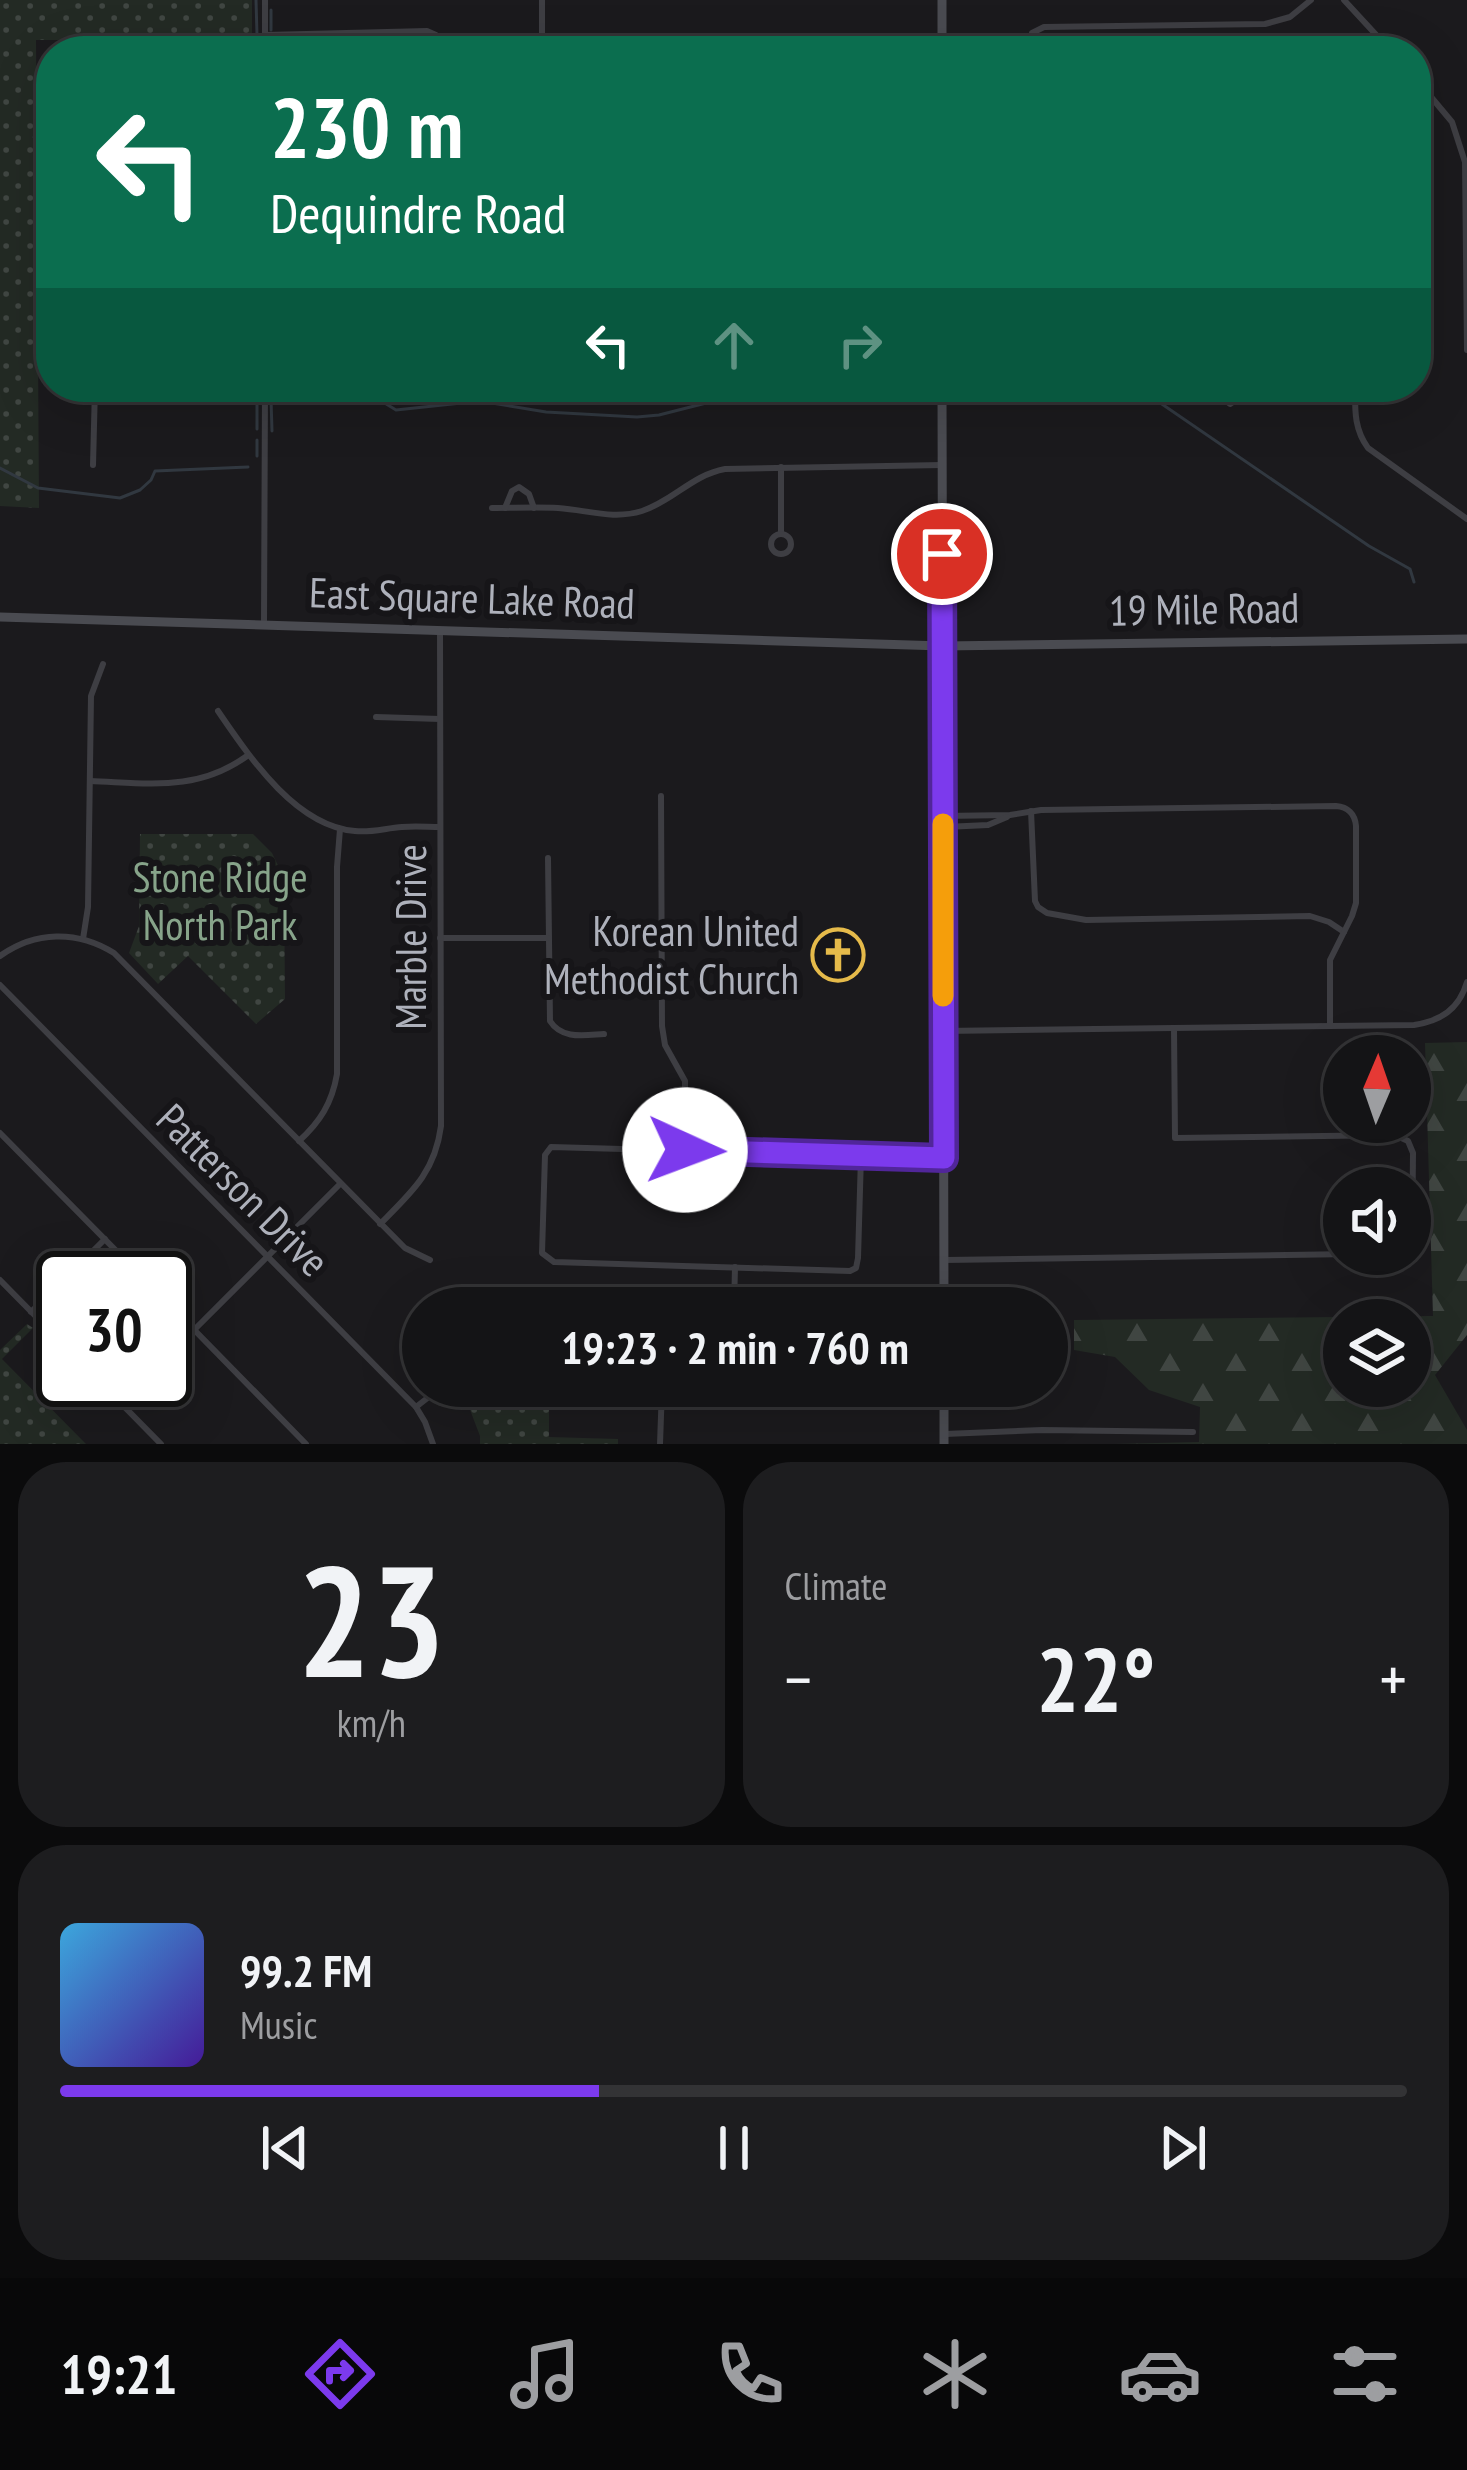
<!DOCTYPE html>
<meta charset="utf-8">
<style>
:root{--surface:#141416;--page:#1d1d1f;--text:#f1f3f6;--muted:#9d9ea1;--line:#333335;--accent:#7c3aed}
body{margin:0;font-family:"PT Sans Narrow",sans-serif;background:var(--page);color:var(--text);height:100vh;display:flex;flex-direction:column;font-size:45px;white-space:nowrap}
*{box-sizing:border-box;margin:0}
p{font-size:39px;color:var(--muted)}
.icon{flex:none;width:66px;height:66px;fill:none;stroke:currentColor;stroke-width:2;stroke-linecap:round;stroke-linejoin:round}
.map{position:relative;height:1444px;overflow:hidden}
.side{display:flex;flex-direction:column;gap:18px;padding:18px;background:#0b0b0c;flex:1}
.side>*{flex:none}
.banner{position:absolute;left:36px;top:36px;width:1395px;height:366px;border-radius:48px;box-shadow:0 12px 48px #0002,0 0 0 3px var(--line);background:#0b6e4f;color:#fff;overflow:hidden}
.needle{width:78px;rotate:2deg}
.tools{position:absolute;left:1323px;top:1035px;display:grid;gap:24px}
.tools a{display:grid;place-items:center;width:108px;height:108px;border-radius:50%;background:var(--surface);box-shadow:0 12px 48px #0002,0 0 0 3px var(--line);font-size:60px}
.speed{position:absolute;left:36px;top:1251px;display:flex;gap:24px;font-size:60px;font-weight:700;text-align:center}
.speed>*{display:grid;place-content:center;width:156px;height:156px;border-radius:50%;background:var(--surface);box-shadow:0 12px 48px #0002,0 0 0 3px var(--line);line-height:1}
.speed .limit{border:6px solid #111;border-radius:18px;background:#fff;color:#111}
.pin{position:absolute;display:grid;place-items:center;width:102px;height:102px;color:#fff;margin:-51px;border:6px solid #fff;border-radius:50%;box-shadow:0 3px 12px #0007}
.me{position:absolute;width:132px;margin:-66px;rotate:92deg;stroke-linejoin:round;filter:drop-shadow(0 0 9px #0008)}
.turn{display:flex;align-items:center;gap:42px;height:252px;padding:0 36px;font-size:54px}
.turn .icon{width:156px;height:156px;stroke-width:2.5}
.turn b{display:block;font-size:84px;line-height:102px}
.lanes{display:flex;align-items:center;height:114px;padding:0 36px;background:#0003;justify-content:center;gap:60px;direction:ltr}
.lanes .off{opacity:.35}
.big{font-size:90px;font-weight:700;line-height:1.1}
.side .widget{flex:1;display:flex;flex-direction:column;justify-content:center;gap:18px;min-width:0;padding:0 42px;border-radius:48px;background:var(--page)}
.side .dial{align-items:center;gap:0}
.dial b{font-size:156px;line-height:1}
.song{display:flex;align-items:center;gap:36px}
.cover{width:144px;height:144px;border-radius:18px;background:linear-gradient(135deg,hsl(200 70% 55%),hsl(260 70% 35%))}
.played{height:12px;border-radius:6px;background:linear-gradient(90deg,var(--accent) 40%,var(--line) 40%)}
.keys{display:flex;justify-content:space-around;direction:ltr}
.heat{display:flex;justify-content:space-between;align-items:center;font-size:66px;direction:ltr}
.side .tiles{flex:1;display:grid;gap:18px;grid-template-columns:1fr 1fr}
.widget:last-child{grid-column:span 2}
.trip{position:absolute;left:402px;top:1287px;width:666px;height:120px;border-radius:60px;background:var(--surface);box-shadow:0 12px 48px #0002,0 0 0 3px var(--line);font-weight:700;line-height:120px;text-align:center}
.dock{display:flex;height:192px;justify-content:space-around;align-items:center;background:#080809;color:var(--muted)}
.dock .icon{width:84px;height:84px}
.dock .active{color:var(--accent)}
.dock b{font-size:54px;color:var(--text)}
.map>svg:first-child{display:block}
</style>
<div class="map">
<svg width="1467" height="1444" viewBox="0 0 1467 1444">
<defs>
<pattern id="forest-firs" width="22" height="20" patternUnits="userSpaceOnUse" patternTransform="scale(3)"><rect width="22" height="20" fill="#232a24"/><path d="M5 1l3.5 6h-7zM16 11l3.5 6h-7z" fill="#404642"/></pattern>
<pattern id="park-dots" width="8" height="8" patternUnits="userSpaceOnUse" patternTransform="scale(3)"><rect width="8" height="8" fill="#232a24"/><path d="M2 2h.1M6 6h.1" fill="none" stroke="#404642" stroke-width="1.8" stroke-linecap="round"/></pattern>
</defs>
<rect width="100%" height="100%" fill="#1b1a1d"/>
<path fill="url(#forest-firs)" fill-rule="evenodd" d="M1467,1042V1335L1435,1375L1467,1430V1444H1114L1199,1442L1200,1407L1149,1390L1115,1357L1074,1350V1320L1433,1316L1425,1043ZM1344,1320H1410V1386H1344Z"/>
<g fill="url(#park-dots)">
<polygon points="0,0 252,0 252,37 219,34 130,36 101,40 36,40 39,508 0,506"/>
<polygon points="140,834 253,834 272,853 284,878 285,999 256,1024 188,956 158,984 129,953 139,926"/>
<polygon points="27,1324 33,1328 2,1359 86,1444 0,1444 0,1350"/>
<polygon points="478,1393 549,1395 549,1437 618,1439 618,1444 480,1444 480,1436 464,1394"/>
</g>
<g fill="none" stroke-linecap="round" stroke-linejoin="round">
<g stroke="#313840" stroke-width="3">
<polyline points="271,30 271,10"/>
<polyline points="245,36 257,35 256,0"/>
<polyline points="218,43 223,42"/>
<polyline points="183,51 206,46"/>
<polyline points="257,51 257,46"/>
<polyline points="272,51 272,45"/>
<polyline points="34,137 51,149"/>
<polyline points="1137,387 1369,546 1410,569 1414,582"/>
<polyline points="257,429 257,404"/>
<polyline points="272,431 271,399 383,402 396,410 480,401 546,412 637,417 659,415 718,400 795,387"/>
<polyline points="257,440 257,456"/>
<polyline points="0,468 38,488 120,498 140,490 151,480 155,471 248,467"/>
</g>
<g stroke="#3e3e43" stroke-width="6">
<polyline points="265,0 265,51"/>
<polyline points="542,0 542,51"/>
<polyline points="1344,0 1391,51"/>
<polyline points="265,35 427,31 436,35 437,51"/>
<polyline points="1028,51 1032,33 1044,27 1265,24 1290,17 1311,0"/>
<polyline points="1416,79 1452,122 1465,162 1467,350"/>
<polyline points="1223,387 1221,397 1230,404 1240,397 1238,387"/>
<path d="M1355,387C1355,410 1354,429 1368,448L1467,519"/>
<polyline points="93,465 95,387"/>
<polyline points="781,467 781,534"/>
<path d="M492,508C514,508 536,507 558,508C588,510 613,520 642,511C673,501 692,475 725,469L942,465"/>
<polyline points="505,508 512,491 519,487 529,494 534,508"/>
<circle cx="781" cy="544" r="10"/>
<polyline points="264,624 265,387"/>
<path d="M218,711C249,756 295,826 355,831C371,833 386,828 402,827C415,826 428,827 440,827"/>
<polyline points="376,717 440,719"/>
<path d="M90,781C149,783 197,792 247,756"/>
<polyline points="661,796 662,1026 665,1045 685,1081 685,1150"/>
<polyline points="1031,811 1035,901 1038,907 1047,913 1086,920 1310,916 1329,922 1344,932"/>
<path d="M943,816L1010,815L1041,810L1336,806C1348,807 1355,814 1356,826V903L1352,916L1330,960V1026"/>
<polyline points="945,827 988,825 1007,817"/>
<path d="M548,858L550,1021C562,1040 585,1035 604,1034"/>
<polyline points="440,938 548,938"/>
<polyline points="83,939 88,907 91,696 103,664"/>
<path d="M0,956C35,931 77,930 114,953L405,1248L430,1260"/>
<polyline points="0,985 416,1407 425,1422 433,1444"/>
<polyline points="1174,1028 1175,1138 1395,1135 1408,1141 1413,1153 1412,1253 1410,1253"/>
<path d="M943,1031L1414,1025C1441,1021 1459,1009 1467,982"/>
<polyline points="0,1133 143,1278"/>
<path d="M299,1141C320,1122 332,1103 337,1074V867L340,829"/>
<polyline points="861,1156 858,1258 856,1268 850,1271 554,1262 542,1253 545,1155 551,1147 943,1158"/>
<path d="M380,1224C412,1192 435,1172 441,1126L440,630"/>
<polyline points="944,1260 1352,1254"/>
<polyline points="66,1278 105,1239"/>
<polyline points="0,1280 63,1344"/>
<polyline points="165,1300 306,1444"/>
<polyline points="734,1308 735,1267"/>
<polyline points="31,1312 63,1280"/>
<polyline points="194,1330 340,1184"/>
<polyline points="98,1380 161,1444"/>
<polyline points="591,1386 944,1397"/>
<polyline points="416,1407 430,1396 454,1386"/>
<polyline points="945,1434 1042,1430 1193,1432"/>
<polyline points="660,1444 662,1388"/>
</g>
<g stroke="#4a4b51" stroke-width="9">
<polyline points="942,0 942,51"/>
<polyline points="942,387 944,1308"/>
<polyline points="0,617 943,646 1467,639"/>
<polyline points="944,1386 944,1444"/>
</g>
</g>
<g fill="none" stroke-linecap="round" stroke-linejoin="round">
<g stroke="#51269a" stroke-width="30">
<polyline id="route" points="685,1150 944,1158 942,554"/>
</g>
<use href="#route" stroke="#7c3aed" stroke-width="21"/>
<polyline stroke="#f59e0b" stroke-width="21" points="943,824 943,996"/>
</g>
<defs>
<g id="church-ring" transform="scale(2.7)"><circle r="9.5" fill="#161518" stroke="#e5ba4a" stroke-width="1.5"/><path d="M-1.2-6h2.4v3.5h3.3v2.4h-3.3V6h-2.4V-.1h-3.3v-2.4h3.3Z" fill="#e5ba4a"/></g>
</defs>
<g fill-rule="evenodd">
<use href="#church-ring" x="838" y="955"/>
</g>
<g text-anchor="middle" stroke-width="12" stroke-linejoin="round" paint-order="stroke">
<g font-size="42" fill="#aeb1bb" stroke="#161518">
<text transform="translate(472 598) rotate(2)" y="15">East Square Lake Road</text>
<text transform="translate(1204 609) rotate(-1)" y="15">19 Mile Road</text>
<text transform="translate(411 937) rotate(-90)" y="15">Marble Drive</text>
<text transform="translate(243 1190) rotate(45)" y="15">Patterson Drive</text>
</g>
<g font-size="42" fill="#87a48a" stroke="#161518">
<text x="220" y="892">Stone Ridge<tspan x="220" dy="48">North Park</tspan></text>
</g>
<g font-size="42" fill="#aeb1bb" stroke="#161518" text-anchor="end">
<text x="799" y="946">Korean United<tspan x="799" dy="48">Methodist Church</tspan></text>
</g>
</g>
</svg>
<div class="tools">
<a><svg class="needle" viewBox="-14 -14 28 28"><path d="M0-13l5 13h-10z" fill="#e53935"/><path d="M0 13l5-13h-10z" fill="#9d9ea1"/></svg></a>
<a><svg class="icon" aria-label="sound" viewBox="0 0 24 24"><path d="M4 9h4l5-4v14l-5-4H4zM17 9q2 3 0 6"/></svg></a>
<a><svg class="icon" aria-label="layers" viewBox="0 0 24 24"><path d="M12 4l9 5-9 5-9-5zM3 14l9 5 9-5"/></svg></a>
</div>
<div class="speed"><div class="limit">30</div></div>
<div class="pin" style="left:942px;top:554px;background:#d93025"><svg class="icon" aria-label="arrive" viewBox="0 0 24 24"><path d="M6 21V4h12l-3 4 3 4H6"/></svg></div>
<svg class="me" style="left:685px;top:1150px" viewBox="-20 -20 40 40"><circle r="19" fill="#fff"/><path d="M0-13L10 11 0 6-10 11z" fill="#7c3aed"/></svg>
<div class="trip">19:23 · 2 min · 760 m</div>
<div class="banner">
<div class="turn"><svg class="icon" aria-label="left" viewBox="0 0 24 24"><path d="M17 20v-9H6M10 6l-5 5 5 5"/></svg><div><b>230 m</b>Dequindre Road</div></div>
<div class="lanes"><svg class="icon" aria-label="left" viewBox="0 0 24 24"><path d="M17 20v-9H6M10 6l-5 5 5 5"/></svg><svg class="icon off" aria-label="ahead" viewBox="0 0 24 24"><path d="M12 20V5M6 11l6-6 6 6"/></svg><svg class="icon off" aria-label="right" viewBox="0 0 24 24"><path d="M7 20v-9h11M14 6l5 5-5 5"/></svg></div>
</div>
</div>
<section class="side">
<div class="tiles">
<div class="widget dial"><b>23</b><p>km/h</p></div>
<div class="widget"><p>Climate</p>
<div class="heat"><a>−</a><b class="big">22°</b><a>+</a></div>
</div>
<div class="widget">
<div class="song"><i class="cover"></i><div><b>99.2 FM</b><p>Music</p></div></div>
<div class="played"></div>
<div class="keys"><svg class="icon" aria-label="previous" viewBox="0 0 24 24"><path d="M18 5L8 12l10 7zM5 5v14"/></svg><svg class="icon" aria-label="pause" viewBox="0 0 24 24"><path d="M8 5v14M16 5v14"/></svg><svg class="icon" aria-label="next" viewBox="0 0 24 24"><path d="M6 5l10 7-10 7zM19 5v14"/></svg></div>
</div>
</div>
</section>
<nav class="dock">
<b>19:21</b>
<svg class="icon active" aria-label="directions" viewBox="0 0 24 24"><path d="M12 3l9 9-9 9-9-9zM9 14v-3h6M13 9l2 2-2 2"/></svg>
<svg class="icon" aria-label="music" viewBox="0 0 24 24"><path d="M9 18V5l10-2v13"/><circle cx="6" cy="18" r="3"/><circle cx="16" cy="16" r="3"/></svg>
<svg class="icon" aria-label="phone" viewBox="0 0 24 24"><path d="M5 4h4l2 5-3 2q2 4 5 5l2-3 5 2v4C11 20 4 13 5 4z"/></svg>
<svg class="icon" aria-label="climate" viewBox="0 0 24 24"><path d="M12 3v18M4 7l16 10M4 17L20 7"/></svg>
<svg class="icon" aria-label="car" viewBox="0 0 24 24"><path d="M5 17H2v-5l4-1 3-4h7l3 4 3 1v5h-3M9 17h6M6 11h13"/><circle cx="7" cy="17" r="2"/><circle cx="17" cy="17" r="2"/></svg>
<svg class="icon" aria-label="filters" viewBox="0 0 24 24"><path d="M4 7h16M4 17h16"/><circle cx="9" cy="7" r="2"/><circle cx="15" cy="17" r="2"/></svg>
</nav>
